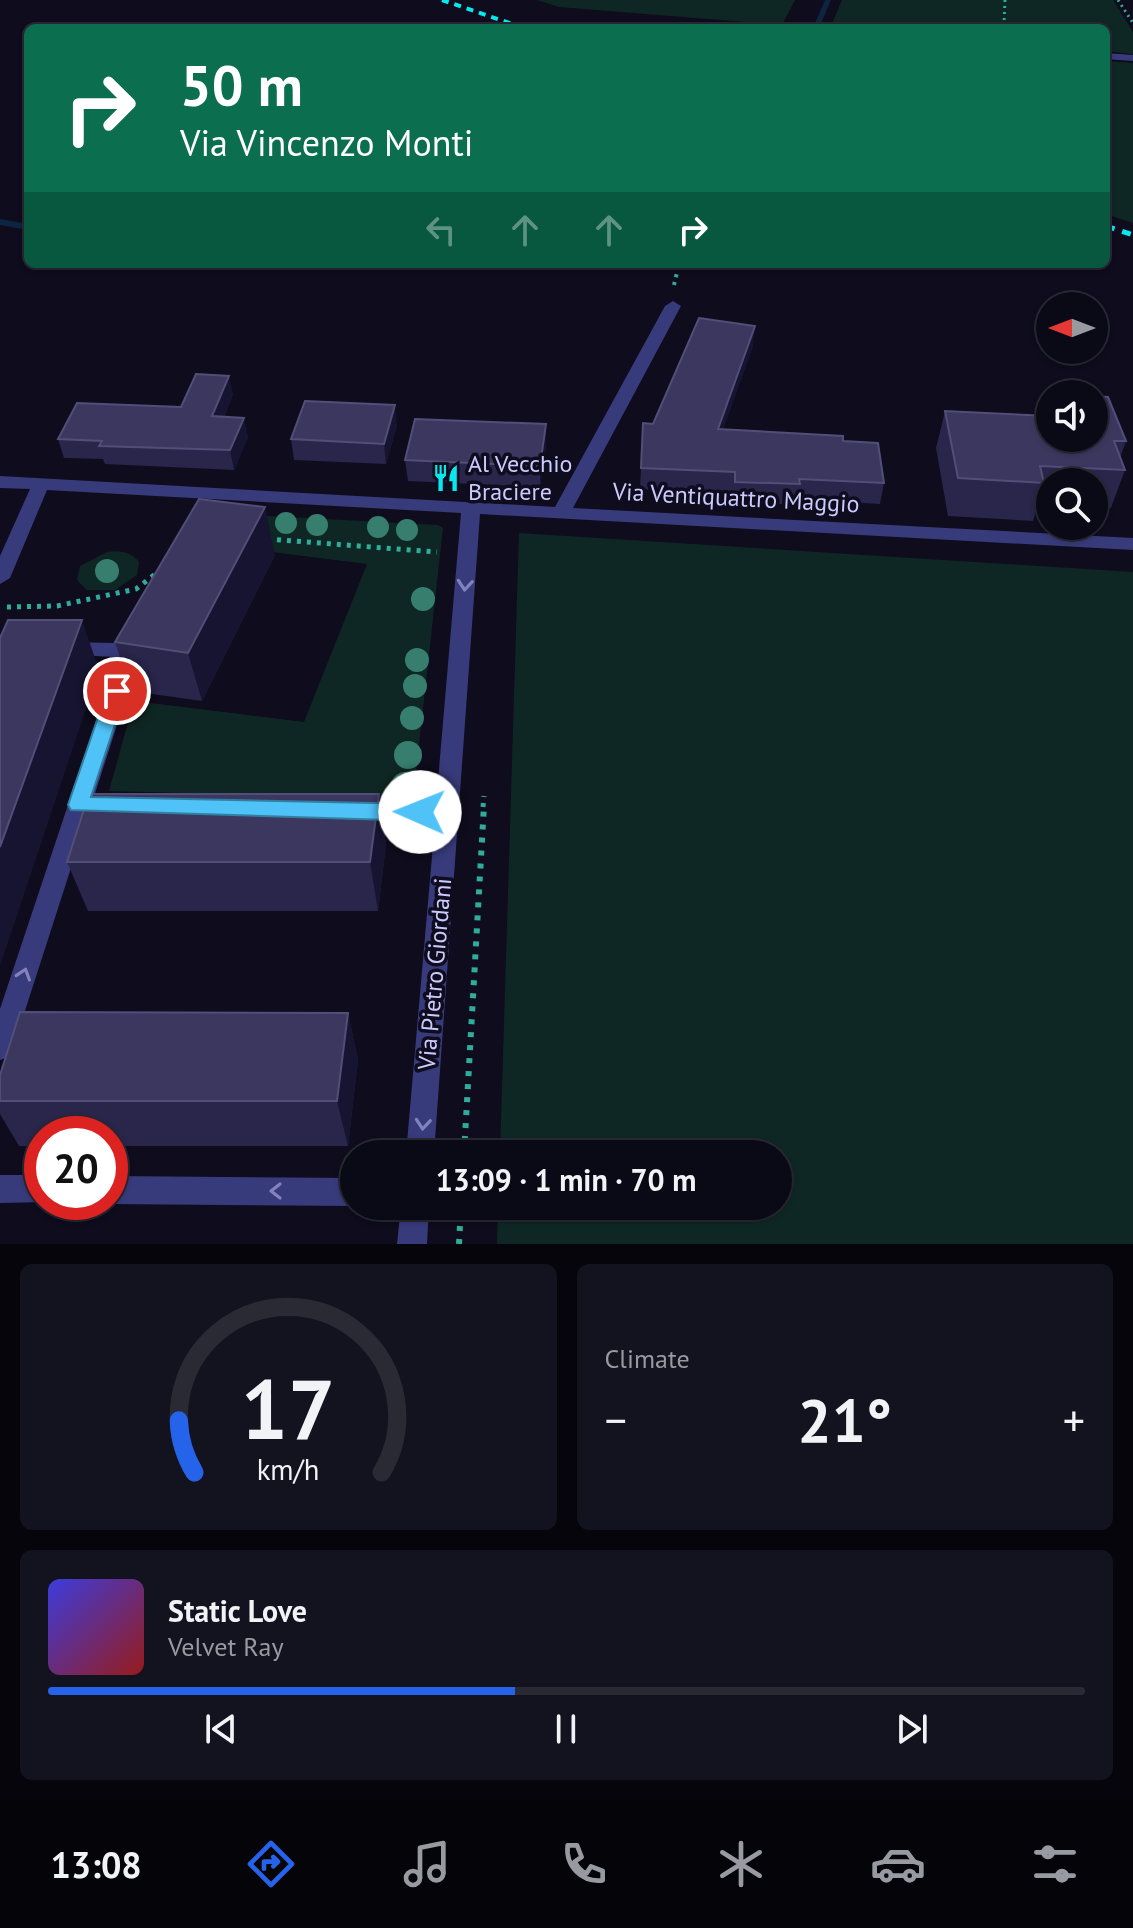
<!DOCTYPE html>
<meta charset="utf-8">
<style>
:root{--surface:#0a0916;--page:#13121f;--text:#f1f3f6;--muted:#999aa1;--line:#2a2a35;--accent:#2563eb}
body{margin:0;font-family:"PT Sans",sans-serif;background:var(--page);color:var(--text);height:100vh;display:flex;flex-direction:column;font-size:30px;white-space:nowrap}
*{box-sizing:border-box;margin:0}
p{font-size:26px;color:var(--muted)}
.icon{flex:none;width:44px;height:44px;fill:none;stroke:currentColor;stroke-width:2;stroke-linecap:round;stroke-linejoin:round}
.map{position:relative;height:1244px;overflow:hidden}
.side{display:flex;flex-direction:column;gap:20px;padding:20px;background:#06050c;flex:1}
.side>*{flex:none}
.guide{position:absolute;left:24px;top:24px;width:1086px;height:244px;border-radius:12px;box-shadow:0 2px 6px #0004,0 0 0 2px var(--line);background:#0b6e4f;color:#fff;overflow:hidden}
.needle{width:52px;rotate:270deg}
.buttons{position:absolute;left:1036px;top:292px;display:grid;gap:16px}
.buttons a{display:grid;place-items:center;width:72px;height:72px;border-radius:50%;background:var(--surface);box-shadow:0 2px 6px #0004,0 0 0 2px var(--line);font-size:40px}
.speed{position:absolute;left:24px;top:1116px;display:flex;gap:16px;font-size:40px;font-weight:700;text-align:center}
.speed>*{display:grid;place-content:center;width:104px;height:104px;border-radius:50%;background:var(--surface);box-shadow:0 2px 6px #0004,0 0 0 2px var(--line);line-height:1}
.speed .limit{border:12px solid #d22;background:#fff;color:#111}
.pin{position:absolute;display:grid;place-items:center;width:68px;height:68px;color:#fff;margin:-34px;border:4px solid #fff;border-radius:50%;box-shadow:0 2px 8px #0007}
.me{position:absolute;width:88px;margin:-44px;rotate:271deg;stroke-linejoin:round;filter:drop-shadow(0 0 6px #0008)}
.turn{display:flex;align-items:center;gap:28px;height:168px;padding:0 24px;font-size:36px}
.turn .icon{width:104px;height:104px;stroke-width:2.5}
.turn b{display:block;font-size:56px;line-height:68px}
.lanes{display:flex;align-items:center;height:76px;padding:0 24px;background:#0003;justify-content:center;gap:40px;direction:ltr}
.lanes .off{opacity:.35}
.big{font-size:60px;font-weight:700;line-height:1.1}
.side .tile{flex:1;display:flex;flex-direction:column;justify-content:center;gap:12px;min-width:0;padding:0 28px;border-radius:12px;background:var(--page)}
.side .dial{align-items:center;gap:0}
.dial svg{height:208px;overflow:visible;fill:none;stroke:var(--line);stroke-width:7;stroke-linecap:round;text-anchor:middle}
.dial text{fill:var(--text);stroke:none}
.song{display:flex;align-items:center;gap:24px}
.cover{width:96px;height:96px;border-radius:12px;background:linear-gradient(135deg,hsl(240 70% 55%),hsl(0 70% 35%))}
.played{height:8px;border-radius:4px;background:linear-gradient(90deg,var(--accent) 45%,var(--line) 45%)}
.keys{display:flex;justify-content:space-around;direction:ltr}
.heat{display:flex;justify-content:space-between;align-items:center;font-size:44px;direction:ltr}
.side .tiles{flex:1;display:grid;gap:20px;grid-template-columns:1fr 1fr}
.tile:last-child{grid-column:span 2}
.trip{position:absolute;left:340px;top:1140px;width:452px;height:80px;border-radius:40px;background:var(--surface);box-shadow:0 2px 6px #0004,0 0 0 2px var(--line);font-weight:700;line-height:80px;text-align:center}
.menu{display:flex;height:128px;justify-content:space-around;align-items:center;background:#040409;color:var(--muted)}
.menu .icon{width:56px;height:56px}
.menu .active{color:var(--accent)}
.menu b{font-size:36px;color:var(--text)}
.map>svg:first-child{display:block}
</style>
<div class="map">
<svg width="1133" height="1244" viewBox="0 0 1133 1244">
<rect width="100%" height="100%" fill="#0e0c1d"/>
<g fill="#0f2724">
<polygon points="537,0 795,0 782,25 559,7"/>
<polygon points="842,0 1113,0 1133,32 1133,54 1106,51 1106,28 831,26"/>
<polygon points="1106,61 1133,63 1133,223 1106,214"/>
<polygon points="195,512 438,525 443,528 413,799 109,791 134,701 304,722 367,564 201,543"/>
<polygon points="519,533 1133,572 1133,1244 497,1244 498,1206 778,1206 778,1154 500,1154"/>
<path d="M107,552C120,551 130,551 139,562L137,575L115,590H87L77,580L80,566Z"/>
</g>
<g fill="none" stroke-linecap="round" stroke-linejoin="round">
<g fill="#0d2541" fill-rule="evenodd">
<polygon points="825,0 831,0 819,28 813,28"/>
<polygon points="0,219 28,224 28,230 0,225"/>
</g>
<g stroke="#30ac9a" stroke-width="3" stroke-dasharray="2 4" stroke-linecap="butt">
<polyline points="1005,0 1004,23 1010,28"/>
<polyline points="1118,0 1133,23"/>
</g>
<polyline stroke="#30ac9a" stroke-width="4" stroke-dasharray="3 5" stroke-linecap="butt" points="674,285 679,264"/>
<g stroke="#30ac9a" stroke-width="5" stroke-dasharray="4 6" stroke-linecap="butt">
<polyline points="267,539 437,552"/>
<polyline points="7,607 57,606 136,589 158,572"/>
<polyline points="483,807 484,796"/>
</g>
<g stroke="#30ac9a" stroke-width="6" stroke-dasharray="5 8" stroke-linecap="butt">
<polyline points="464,1154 484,805"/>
<polyline points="459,1244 461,1206"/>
</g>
<g fill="#383b7b" fill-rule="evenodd">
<polygon points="1106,53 1133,55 1133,61 1106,59"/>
<polygon points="673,301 681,306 573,508 1133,538 1133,550 480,514 434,1154 406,1154 435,822 355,820 347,817 344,811 347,805 355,802 436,804 461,513 47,490 10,578 0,584 0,556 30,489 0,488 0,476 555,507 665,306"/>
<path d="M66,642L116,643L130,648C137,659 135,668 128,679H114L111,674L114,657L59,654L56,649L59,644Z"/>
<polygon points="117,683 124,686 128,691 13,1048 9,1057 0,1060 0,1009 106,691 110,686"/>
<polygon points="0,1175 42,1175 42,1202 45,1202 0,1203"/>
<polygon points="110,1176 354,1178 355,1206 110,1204 105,1202 110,1202"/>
<polygon points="401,1206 429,1206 427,1244 397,1244"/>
</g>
<polyline stroke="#06e9ee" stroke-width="4" stroke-dasharray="7 6" stroke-linecap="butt" points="442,0 524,28"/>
<polyline stroke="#06e9ee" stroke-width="5" stroke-dasharray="9 8" stroke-linecap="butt" points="1106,226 1133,235"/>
</g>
<g fill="#377e6e">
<circle cx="286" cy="523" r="11"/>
<circle cx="317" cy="525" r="11"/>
<circle cx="378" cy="527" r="11"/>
<circle cx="407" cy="530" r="11"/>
<circle cx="107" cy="571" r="12"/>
<circle cx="423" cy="599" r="12"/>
<circle cx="417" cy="660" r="12"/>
<circle cx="415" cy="686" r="12"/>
<circle cx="412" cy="718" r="12"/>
<circle cx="408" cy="755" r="14"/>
<circle cx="405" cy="786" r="14"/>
</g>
<g fill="#29254b">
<polygon points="753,346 723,429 843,441 884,483 880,504 798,499 797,505 733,502 733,493 640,489 643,423 653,424"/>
<polygon points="233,394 224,417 248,437 234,470 105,464 103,459 64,458 58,439"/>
<polygon points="1050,403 1050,438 1126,441 1120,458 1125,470 1111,508 1094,507 1094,482 1050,482 1050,505 1038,505 1033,521 948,516 936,448 945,411 1046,416"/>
<polygon points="546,424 546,445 540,487 408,481 405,460"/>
<polygon points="397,425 386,464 294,460 291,439"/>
<polygon points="275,555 202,701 131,691 115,642"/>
<polygon points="379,794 386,844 378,911 88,911 67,862"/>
<polygon points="348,1013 358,1060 348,1146 110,1146 110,1134 42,1134 42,1146 19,1146 0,1114 0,1075"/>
</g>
<g fill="#171431">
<polygon points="755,326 753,346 716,449 718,429"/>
<polygon points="229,376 233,394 216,435 212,416"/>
<polygon points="395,405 397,425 386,464 384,444"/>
<polygon points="244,418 248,437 234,470 230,450"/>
<polygon points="546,424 546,445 540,487 540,466"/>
<polygon points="265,507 275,555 202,701 188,653"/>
<polygon points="82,620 99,670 0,966 0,847"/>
<polygon points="379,794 386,844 378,911 370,862"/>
<polygon points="348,1013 358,1060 348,1146 337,1101"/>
</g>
<g fill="#3b375f" stroke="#514e78" stroke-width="2">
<polygon points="699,318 755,326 718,429 843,436 843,441 878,443 884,483 799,479 800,484 735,482 735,472 641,468 643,423 653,424"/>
<polygon points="196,374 229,376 212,416 244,418 230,450 99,446 102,441 58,439 77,403 181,407"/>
<polygon points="1094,396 1108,397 1126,441 1114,441 1125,470 1040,466 1044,483 958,478 945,411 1050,416 1050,438 1094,438"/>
<polygon points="305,401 395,405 384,444 291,439"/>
<polygon points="415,419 546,424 540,466 405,460"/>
<polygon points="199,499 265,507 188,653 115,642"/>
<polygon points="8,620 82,620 0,847 0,638"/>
<polygon points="89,794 379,794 370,862 67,862"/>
<polygon points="20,1012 348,1013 337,1101 0,1101 0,1075"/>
</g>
<defs><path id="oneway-chevron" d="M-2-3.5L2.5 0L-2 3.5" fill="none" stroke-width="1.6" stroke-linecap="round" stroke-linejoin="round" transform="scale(2)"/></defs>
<g stroke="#8282bc">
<use href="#oneway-chevron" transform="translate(465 585) rotate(95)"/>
<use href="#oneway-chevron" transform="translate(24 974) rotate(-72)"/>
<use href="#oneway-chevron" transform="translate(423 1124) rotate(95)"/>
<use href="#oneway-chevron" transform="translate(276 1191) rotate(-180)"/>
</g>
<polygon fill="#4fc3f7" stroke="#337fa1" stroke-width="2" points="117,684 126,691 91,797 420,804 428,807 431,812 428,818 420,821 71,810 68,805 107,691"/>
<defs>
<g id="restaurant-bare" transform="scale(2.16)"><path d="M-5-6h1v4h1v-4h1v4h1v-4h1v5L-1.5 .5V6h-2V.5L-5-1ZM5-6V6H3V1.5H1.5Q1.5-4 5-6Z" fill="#06e9ee" stroke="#0e0c1d" stroke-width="2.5" paint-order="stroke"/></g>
</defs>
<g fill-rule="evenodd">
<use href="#restaurant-bare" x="446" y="478"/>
</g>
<g text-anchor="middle" stroke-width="7" stroke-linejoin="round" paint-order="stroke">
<g font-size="24" fill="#cbcafe" stroke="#0e0c1d" text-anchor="start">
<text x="468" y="472">Al Vecchio<tspan x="468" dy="28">Braciere</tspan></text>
</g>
<g font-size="24" fill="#cbcafe" stroke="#0e0c1d">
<text transform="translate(736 498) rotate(3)" y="8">Via Ventiquattro Maggio</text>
<text transform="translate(435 974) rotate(-85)" y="8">Via Pietro Giordani</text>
</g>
</g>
</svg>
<div class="buttons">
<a><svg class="needle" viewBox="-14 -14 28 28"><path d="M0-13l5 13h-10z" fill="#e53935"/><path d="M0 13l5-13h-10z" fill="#999aa1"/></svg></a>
<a><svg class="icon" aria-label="sound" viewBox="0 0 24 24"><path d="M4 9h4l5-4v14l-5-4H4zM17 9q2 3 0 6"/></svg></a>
<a><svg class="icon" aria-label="search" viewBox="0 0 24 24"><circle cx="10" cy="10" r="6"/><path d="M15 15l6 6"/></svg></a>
</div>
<div class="speed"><div class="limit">20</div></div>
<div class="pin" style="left:117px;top:691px;background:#d93025"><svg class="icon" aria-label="arrive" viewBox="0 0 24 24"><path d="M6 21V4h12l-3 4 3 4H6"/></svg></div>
<svg class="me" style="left:420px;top:812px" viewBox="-20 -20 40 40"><circle r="19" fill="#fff"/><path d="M0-13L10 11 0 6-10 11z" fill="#4fc3f7"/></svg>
<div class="trip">13:09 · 1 min · 70 m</div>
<div class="guide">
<div class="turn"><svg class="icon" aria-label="right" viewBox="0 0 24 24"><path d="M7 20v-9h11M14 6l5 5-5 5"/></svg><div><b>50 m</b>Via Vincenzo Monti</div></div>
<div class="lanes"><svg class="icon off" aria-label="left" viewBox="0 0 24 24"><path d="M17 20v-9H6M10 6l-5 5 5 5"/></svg><svg class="icon off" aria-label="ahead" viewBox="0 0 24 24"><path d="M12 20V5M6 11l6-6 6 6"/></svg><svg class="icon off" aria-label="ahead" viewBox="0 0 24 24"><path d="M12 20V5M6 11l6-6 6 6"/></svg><svg class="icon" aria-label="right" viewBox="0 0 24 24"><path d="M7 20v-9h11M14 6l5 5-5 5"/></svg></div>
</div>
</div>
<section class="side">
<div class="tiles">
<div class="tile dial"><svg viewBox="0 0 100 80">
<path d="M14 69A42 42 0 1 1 86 69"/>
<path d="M14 69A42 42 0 0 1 8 49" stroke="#2563eb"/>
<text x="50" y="56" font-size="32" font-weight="700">17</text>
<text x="50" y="72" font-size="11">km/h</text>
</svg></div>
<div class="tile"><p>Climate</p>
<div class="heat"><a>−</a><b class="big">21°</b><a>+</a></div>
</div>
<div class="tile">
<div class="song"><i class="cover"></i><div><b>Static Love</b><p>Velvet Ray</p></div></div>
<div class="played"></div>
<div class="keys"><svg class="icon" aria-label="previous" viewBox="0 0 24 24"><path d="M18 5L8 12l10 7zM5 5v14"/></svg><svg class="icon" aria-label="pause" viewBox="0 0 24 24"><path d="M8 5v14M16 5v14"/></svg><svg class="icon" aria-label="next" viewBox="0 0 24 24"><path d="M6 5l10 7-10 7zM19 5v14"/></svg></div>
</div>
</div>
</section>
<nav class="menu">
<b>13:08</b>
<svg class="icon active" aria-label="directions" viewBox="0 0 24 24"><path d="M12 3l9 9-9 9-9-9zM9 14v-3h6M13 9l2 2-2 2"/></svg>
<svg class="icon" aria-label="music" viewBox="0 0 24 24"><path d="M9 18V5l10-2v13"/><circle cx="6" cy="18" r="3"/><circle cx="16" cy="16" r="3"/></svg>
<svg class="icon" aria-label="phone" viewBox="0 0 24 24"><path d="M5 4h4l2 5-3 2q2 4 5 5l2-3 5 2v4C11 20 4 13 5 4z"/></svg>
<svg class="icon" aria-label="climate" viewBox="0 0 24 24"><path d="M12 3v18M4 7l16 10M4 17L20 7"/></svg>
<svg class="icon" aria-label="car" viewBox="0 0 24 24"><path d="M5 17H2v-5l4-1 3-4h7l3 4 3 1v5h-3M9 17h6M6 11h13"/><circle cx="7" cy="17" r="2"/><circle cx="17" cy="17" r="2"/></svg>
<svg class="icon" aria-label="filters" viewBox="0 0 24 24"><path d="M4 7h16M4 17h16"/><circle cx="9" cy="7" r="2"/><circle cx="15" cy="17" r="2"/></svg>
</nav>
